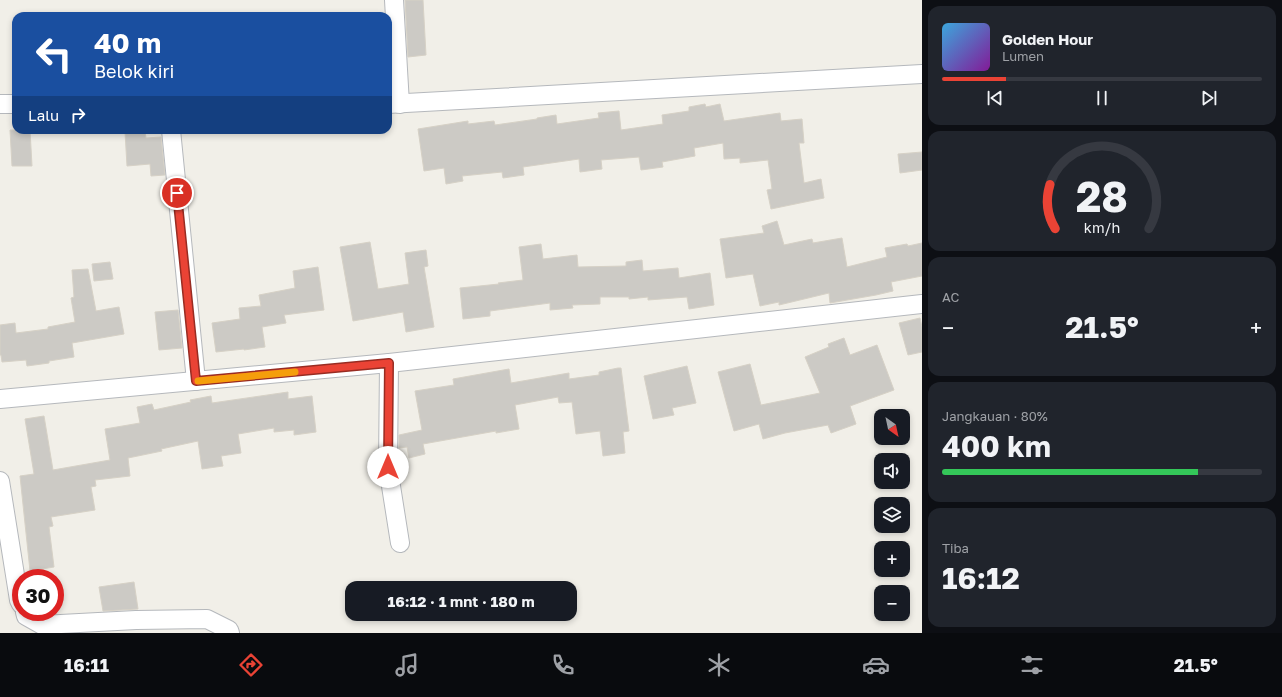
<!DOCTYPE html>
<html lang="id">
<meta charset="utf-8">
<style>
:root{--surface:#171b24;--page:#20242c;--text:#f1f3f6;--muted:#9ea1a6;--line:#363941;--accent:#ea4335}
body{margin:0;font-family:"Golos Text",sans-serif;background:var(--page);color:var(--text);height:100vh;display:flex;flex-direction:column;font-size:15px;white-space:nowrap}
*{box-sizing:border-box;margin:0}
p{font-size:13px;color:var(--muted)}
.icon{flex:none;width:22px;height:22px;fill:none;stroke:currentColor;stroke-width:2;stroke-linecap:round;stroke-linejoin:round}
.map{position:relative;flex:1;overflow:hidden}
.drawer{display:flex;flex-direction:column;gap:6px;padding:6px;background:#0d0f14;width:360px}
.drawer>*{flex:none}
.guide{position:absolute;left:12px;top:12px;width:380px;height:122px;border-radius:12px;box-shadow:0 2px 6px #0003;background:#1a4fa0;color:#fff;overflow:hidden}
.needle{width:26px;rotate:147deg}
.fabs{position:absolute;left:874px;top:409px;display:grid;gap:8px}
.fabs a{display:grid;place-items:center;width:36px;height:36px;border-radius:8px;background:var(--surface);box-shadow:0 2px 6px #0003;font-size:20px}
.speed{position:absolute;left:12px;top:569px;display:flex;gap:8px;font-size:20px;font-weight:700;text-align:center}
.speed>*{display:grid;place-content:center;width:52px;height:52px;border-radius:50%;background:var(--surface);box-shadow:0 2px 6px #0003;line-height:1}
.speed .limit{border:6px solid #d22;background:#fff;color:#111}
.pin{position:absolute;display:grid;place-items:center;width:34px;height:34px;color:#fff;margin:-17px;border:2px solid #fff;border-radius:50%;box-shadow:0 1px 4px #0007}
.me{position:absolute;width:44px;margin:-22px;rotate:0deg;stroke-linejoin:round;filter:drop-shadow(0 0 3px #0008)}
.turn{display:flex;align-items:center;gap:14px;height:84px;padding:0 16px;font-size:18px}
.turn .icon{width:52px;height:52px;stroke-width:2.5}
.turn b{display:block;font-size:28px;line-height:34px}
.then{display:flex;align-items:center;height:38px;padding:0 16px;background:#0003;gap:8px;font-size:15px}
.big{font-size:30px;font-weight:700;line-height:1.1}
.drawer .card{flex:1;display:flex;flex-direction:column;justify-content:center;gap:6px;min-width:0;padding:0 14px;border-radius:12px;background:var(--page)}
.drawer .dial{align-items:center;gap:0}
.dial svg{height:104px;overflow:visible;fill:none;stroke:var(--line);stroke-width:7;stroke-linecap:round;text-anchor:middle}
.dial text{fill:var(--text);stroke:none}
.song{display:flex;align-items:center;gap:12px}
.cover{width:48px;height:48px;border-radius:6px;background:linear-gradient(135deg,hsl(200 70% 55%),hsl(290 70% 35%))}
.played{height:4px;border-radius:2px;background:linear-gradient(90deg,var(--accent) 20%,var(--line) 20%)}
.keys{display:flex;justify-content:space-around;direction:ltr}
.heat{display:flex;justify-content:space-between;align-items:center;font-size:22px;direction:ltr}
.charge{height:6px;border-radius:3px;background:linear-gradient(90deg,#34c759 80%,var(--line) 0)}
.trip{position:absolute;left:345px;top:581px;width:232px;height:40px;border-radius:12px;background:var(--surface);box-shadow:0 2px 6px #0003;font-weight:700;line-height:40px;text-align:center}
.dock{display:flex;height:64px;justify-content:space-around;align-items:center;background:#090b0e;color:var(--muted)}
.dock .icon{width:28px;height:28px}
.dock .selected{color:var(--accent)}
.dock b{font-size:18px;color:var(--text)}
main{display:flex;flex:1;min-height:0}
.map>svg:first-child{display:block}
</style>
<main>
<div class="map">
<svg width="922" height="633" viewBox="0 0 922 633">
<rect width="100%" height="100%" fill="#f1efe8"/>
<g fill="#cccac5" stroke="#d6d1c6">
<polygon points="405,0 423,0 426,55 408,57"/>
<polygon points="705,104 706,107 720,104 724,121 780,113 781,121 802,119 804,143 799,143 804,183 821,179 824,198 771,209 767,190 772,189 768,160 740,163 740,158 724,159 723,143 694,148 695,156 662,162 663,167 641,170 639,157 601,160 602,169 580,172 579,159 523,167 524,175 503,178 502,172 462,176 463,181 446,184 444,168 424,171 418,129 468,121 468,124 494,121 495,125 537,119 537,118 556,115 557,124 599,118 598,113 619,111 621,130 663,124 662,115 689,111 689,107"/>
<polygon points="10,130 30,130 32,166 12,166"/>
<polygon points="145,131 146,138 161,137 165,175 151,176 150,164 127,166 125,132"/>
<polygon points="922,152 922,170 900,173 898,154"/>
<polygon points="777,221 784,245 812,239 813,243 842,238 847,267 887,257 885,248 907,244 908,246 922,243 922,276 891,282 893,291 876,295 830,303 829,293 779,305 779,302 760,306 753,274 726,278 720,239 764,233 762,226"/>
<polygon points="370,242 378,289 409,284 405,253 426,250 428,266 424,267 434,327 406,332 403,312 353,321 340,247"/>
<polygon points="541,244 543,259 577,255 578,267 626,266 626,262 642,260 643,271 678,268 679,278 710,273 714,305 689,309 687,297 648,300 648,297 629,299 629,297 600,297 600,304 572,305 573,308 550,310 550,303 490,311 490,316 463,319 460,288 499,284 498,283 523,280 519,247"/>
<polygon points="110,262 113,279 94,281 92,264"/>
<polygon points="318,267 324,310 284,315 286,323 262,327 265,347 244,350 244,349 216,352 212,323 240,319 239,308 261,306 259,295 295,288 293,271"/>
<polygon points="88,269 96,311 119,307 124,334 72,343 74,357 49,361 49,363 27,366 26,360 2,362 1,355 0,355 0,325 15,323 16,333 48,329 48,327 75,322 71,298 74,297 72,270"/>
<polygon points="178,310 182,348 159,350 155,312"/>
<polygon points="920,318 922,327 922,352 908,355 899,323"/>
<polygon points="844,338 850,355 877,345 894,390 850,406 856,424 831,433 828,425 785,433 763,439 759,424 734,431 718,372 750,364 761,405 820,393 805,357 829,347 828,344"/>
<polygon points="687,366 696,403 672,408 674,415 653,419 644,376"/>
<polygon points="618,368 621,368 629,431 623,432 625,453 603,456 600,431 576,434 572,402 559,403 558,397 515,405 519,429 496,433 496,431 423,444 425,454 409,458 407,447 399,448 399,435 422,430 415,391 454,385 453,379 509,369 511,383 569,373 569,379 599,375 599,372"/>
<polygon points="288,392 288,399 312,396 316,432 294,435 294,430 274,432 274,428 238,434 241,453 221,456 223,466 202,469 198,441 161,449 162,451 128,458 130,476 95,480 96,486 91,487 95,510 51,517 53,526 49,527 54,567 30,571 20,476 34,474 25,419 44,416 53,470 110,460 105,429 140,423 137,407 152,404 154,410 191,402 190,400 211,396 212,403"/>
<polygon points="134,582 138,609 103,611 99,587"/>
</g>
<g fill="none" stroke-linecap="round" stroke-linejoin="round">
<g stroke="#b5b8bc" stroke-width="20">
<g id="minor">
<polyline points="394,0 400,104"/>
<polyline points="0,104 16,104"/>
<polyline points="388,104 922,74"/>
<polyline points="171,130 196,381"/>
<polyline points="389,363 388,467 400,543"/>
<polyline points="0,399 389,363 922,304"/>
<polyline points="0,481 19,600 21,604"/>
<polyline points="25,612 26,616 42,625 136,620 207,619 229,630 230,633"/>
</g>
</g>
<use href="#minor" stroke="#fff" stroke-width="18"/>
</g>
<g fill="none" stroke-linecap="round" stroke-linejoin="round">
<g stroke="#982c22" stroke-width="10">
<polyline id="route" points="177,193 196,381 389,363 388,467"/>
</g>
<use href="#route" stroke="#ea4335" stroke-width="7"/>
<polyline stroke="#f59e0b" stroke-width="7" points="198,381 295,372"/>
</g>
</svg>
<div class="fabs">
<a><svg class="needle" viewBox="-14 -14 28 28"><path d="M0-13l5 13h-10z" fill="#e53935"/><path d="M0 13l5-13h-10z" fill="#9ea1a6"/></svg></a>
<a><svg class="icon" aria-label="sound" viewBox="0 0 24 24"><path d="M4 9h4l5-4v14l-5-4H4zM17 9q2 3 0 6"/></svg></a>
<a><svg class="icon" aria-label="layers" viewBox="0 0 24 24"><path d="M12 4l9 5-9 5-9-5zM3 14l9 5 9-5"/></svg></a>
<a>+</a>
<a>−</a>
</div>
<div class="speed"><div class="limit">30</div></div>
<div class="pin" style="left:177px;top:193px;background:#d93025"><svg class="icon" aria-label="arrive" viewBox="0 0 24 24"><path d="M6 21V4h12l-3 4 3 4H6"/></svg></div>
<svg class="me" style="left:388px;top:467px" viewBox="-20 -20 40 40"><circle r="19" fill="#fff"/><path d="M0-13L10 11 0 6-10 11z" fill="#ea4335"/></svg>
<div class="trip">16:12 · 1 mnt · 180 m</div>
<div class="guide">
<div class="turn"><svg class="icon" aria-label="left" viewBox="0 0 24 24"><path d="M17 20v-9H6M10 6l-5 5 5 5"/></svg><div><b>40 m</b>Belok kiri</div></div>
<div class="then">Lalu<svg class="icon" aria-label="right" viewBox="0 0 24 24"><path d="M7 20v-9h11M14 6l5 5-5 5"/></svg></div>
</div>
</div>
<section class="drawer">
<div class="card">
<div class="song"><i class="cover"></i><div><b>Golden Hour</b><p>Lumen</p></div></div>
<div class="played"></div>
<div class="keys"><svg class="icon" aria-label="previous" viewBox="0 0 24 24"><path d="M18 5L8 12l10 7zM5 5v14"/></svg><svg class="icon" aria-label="pause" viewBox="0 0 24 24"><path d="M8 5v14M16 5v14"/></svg><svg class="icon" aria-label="next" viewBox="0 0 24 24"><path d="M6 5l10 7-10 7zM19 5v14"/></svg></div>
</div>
<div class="card dial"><svg viewBox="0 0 100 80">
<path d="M14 69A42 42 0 1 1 86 69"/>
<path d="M14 69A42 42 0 0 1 10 35" stroke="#ea4335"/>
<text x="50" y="56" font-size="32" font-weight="700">28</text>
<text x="50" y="72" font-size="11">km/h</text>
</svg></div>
<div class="card"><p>AC</p>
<div class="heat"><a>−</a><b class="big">21.5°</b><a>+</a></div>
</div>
<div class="card"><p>Jangkauan · 80%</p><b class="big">400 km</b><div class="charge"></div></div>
<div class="card"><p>Tiba</p><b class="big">16:12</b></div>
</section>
</main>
<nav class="dock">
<b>16:11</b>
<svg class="icon selected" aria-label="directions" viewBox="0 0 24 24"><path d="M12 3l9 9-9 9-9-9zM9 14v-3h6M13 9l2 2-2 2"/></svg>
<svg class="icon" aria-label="music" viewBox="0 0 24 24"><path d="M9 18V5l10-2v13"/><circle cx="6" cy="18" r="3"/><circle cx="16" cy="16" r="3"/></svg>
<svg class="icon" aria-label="phone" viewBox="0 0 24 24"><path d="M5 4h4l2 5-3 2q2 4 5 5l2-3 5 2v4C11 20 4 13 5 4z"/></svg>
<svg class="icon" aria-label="climate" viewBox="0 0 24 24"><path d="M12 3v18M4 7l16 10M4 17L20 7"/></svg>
<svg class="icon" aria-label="car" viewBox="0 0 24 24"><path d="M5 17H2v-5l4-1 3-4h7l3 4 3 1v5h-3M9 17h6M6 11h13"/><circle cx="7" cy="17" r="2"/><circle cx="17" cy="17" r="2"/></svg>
<svg class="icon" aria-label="filters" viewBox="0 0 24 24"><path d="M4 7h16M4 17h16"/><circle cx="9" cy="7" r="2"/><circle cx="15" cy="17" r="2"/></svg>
<b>21.5°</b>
</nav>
